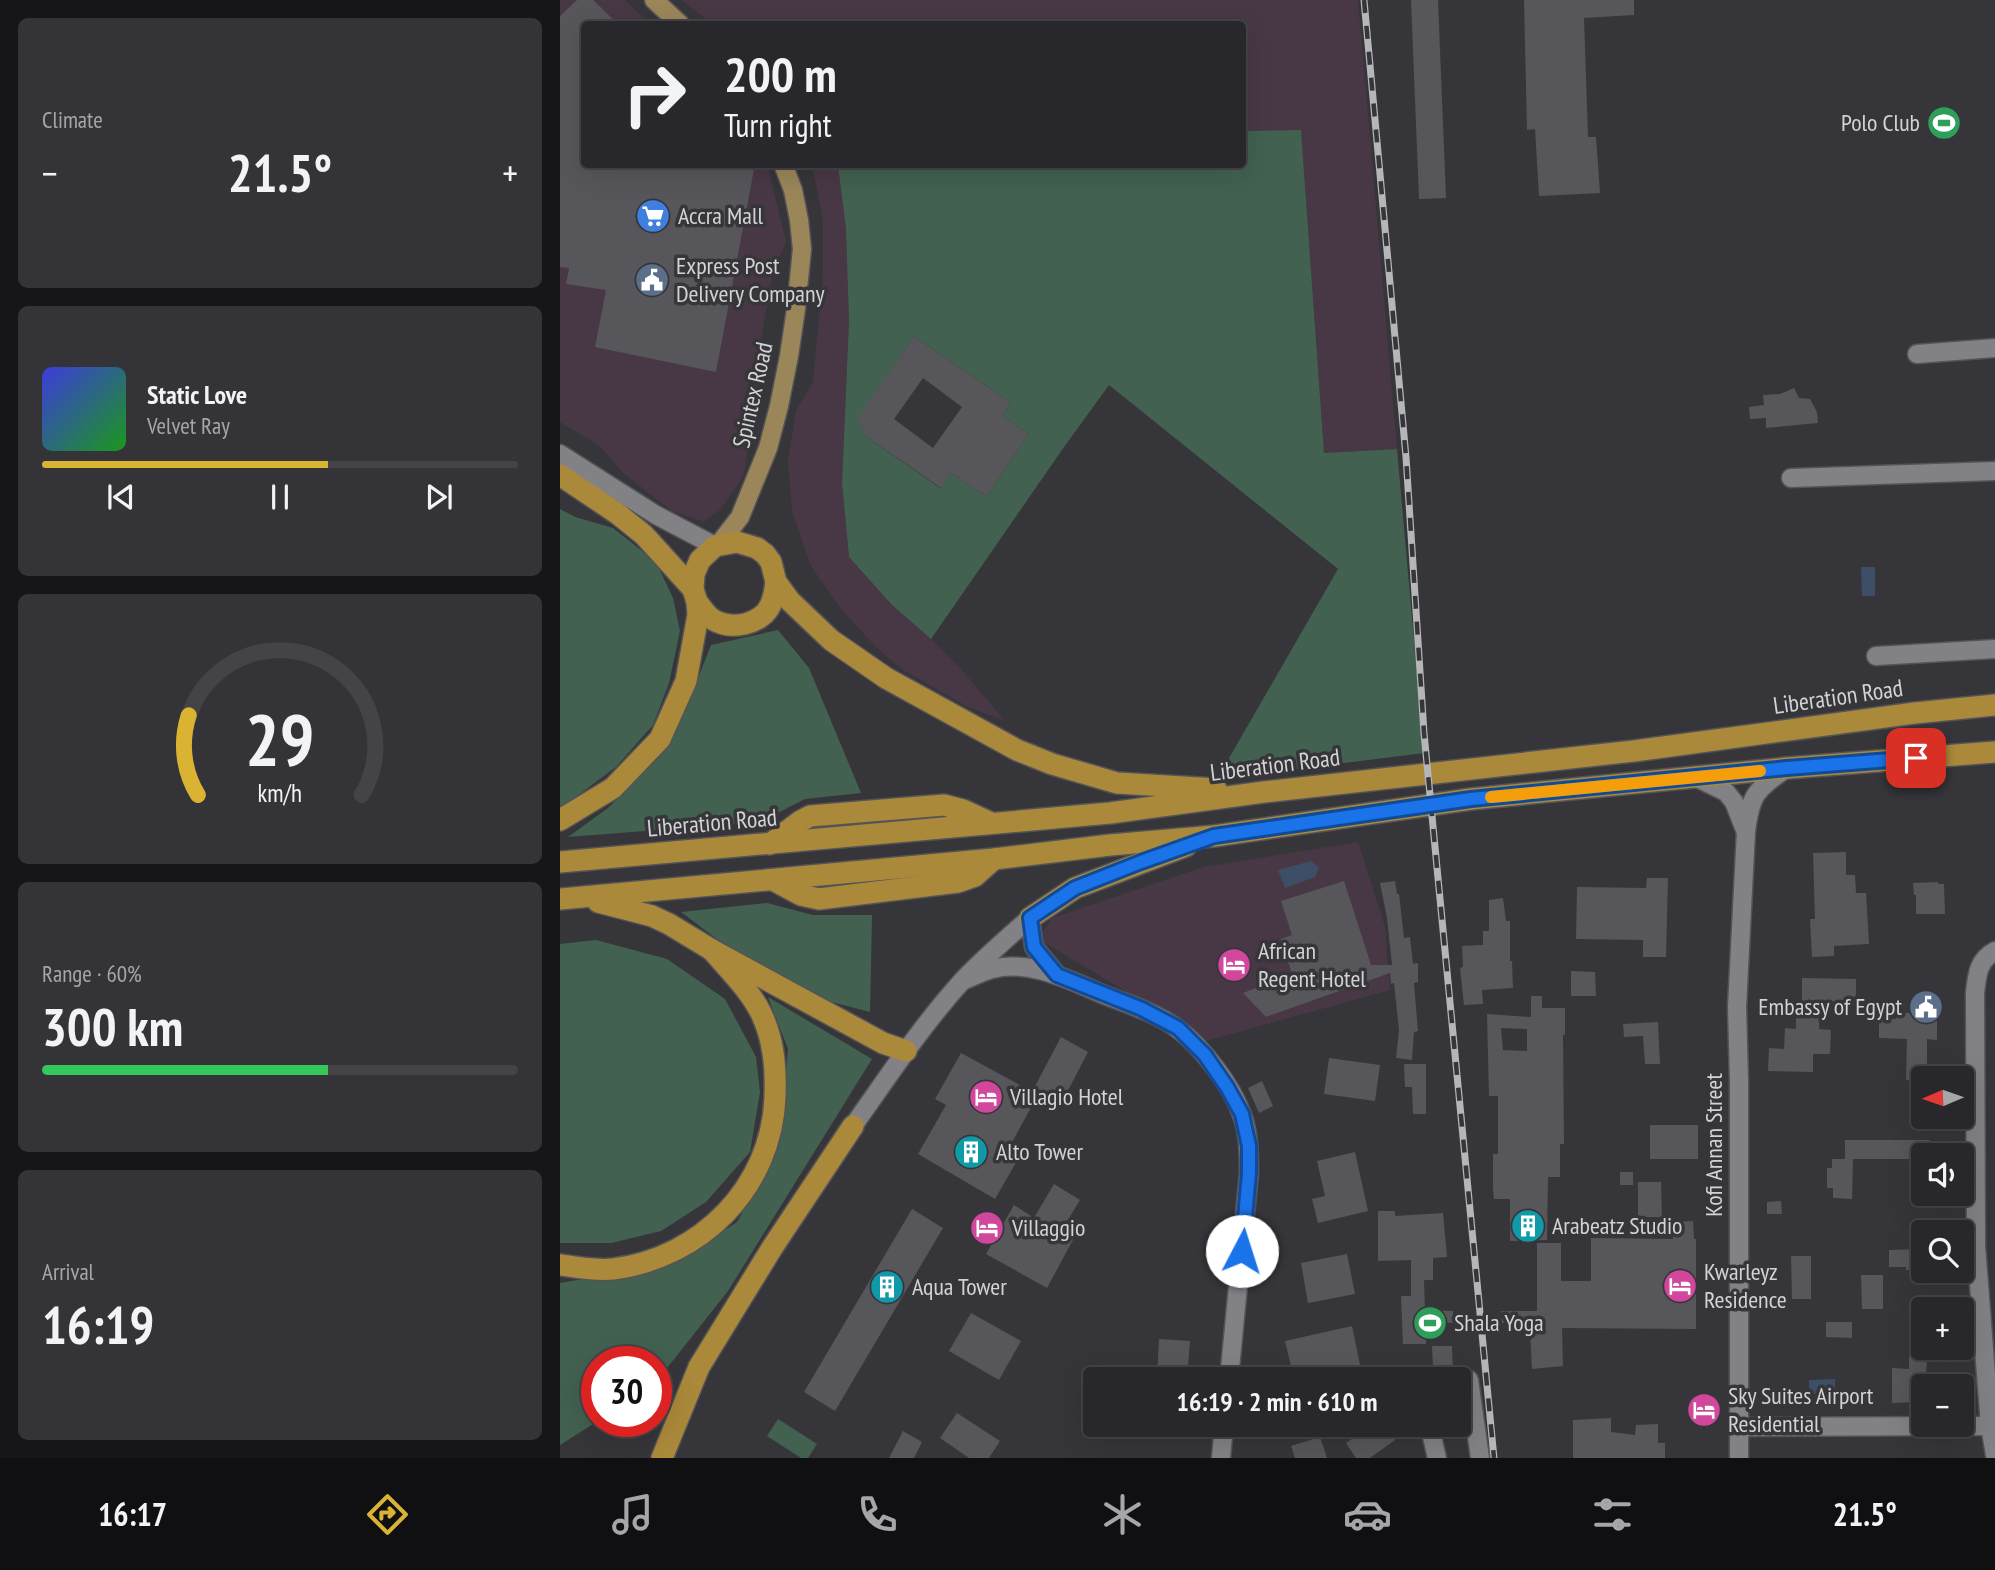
<!DOCTYPE html>
<meta charset="utf-8">
<style>
:root{--surface:#28282c;--page:#343438;--text:#f1f3f6;--muted:#a5a6a9;--line:#444448;--accent:#dab333}
body{margin:0;font-family:"PT Sans Narrow",sans-serif;background:var(--page);color:var(--text);height:100vh;display:flex;flex-direction:column;font-size:26px;white-space:nowrap}
*{box-sizing:border-box;margin:0}
p{font-size:23px;color:var(--muted)}
.icon{flex:none;width:38px;height:38px;fill:none;stroke:currentColor;stroke-width:2;stroke-linecap:round;stroke-linejoin:round}
.map{position:relative;flex:1;overflow:hidden}
.panel{display:flex;flex-direction:column;gap:18px;padding:18px;background:#161618;width:560px}
.panel>*{flex:none}
.hud{position:absolute;left:21px;top:21px;width:665px;height:147px;border-radius:7px;box-shadow:0 7px 28px #0002,0 0 0 2px var(--line);background:#28282c;color:var(--text);overflow:hidden}
.needle{width:46px;rotate:268deg}
.fabs{position:absolute;left:1351px;top:1066px;display:grid;gap:14px}
.fabs a{display:grid;place-items:center;width:63px;height:63px;border-radius:7px;background:var(--surface);box-shadow:0 7px 28px #0002,0 0 0 2px var(--line);font-size:35px}
.speed{position:absolute;left:21px;top:1346px;display:flex;gap:14px;font-size:35px;font-weight:700;text-align:center}
.speed>*{display:grid;place-content:center;width:91px;height:91px;border-radius:50%;background:var(--surface);box-shadow:0 7px 28px #0002,0 0 0 2px var(--line);line-height:1}
.speed .limit{border:10px solid #d22;background:#fff;color:#111}
.pin{position:absolute;display:grid;place-items:center;width:60px;height:60px;color:#fff;margin:-30px;border-radius:14px;box-shadow:0 4px 10px #0006}
.me{position:absolute;width:77px;margin:-38px;rotate:5deg;stroke-linejoin:round;filter:drop-shadow(0 0 5px #0008)}
.turn{display:flex;align-items:center;gap:24px;height:147px;padding:0 28px;font-size:32px}
.turn .icon{width:91px;height:91px;stroke-width:2.5}
.turn b{display:block;font-size:49px;line-height:60px}
.big{font-size:52px;font-weight:700;line-height:1.1}
.panel .tile{flex:1;display:flex;flex-direction:column;justify-content:center;gap:10px;min-width:0;padding:0 24px;border-radius:10px;background:var(--page)}
.panel .dial{align-items:center;gap:0}
.dial svg{height:182px;overflow:visible;fill:none;stroke:var(--line);stroke-width:7;stroke-linecap:round;text-anchor:middle}
.dial text{fill:var(--text);stroke:none}
.song{display:flex;align-items:center;gap:21px}
.cover{width:84px;height:84px;border-radius:10px;background:linear-gradient(135deg,hsl(240 70% 55%),hsl(120 70% 35%))}
.played{height:7px;border-radius:4px;background:linear-gradient(90deg,var(--accent) 60%,var(--line) 60%)}
.keys{display:flex;justify-content:space-around;direction:ltr}
.heat{display:flex;justify-content:space-between;align-items:center;font-size:38px;direction:ltr}
.charge{height:10px;border-radius:5px;background:linear-gradient(90deg,#34c759 60%,var(--line) 0)}
.trip{position:absolute;left:523px;top:1367px;width:388px;height:70px;border-radius:7px;background:var(--surface);box-shadow:0 7px 28px #0002,0 0 0 2px var(--line);font-weight:700;line-height:70px;text-align:center}
.tab-bar{display:flex;height:112px;justify-content:space-around;align-items:center;background:#101012;color:var(--muted)}
.tab-bar .icon{width:49px;height:49px}
.tab-bar .active{color:var(--accent)}
.tab-bar b{font-size:32px;color:var(--text)}
main{display:flex;flex:1;min-height:0}
.map>svg:first-child{display:block}
</style>
<main>
<section class="panel">
<div class="tile"><p>Climate</p>
<div class="heat"><a>−</a><b class="big">21.5°</b><a>+</a></div>
</div>
<div class="tile">
<div class="song"><i class="cover"></i><div><b>Static Love</b><p>Velvet Ray</p></div></div>
<div class="played"></div>
<div class="keys"><svg class="icon" aria-label="previous" viewBox="0 0 24 24"><path d="M18 5L8 12l10 7zM5 5v14"/></svg><svg class="icon" aria-label="pause" viewBox="0 0 24 24"><path d="M8 5v14M16 5v14"/></svg><svg class="icon" aria-label="next" viewBox="0 0 24 24"><path d="M6 5l10 7-10 7zM19 5v14"/></svg></div>
</div>
<div class="tile dial"><svg viewBox="0 0 100 80">
<path d="M14 69A42 42 0 1 1 86 69"/>
<path d="M14 69A42 42 0 0 1 10 34" stroke="#dab333"/>
<text x="50" y="56" font-size="32" font-weight="700">29</text>
<text x="50" y="72" font-size="11">km/h</text>
</svg></div>
<div class="tile"><p>Range · 60%</p><b class="big">300 km</b><div class="charge"></div></div>
<div class="tile"><p>Arrival</p><b class="big">16:19</b></div>
</section>
<div class="map">
<svg width="1435" height="1458" viewBox="0 0 1435 1458">
<rect width="100%" height="100%" fill="#36363a"/>
<g fill="#483845">
<polygon points="0,0 65,0 90,24 24,24 24,164 206,164 209,171 226,242 213,272 196,367 197,399 183,477 161,509 144,522 112,511 62,472 40,446 0,422"/>
<polygon points="122,0 798,0 837,449 764,453 741,130 683,131 682,24 152,24"/>
<polygon points="252,165 278,165 286,229 289,321 282,483 289,557 332,605 371,639 401,669 445,721 408,707 343,670 316,647 281,609 251,566 232,511 228,459 236,411 253,382 263,274 263,218"/>
<polygon points="798,842 825,927 830,990 642,1042 599,1011 478,939 492,918 644,867"/>
</g>
<g fill="#426150" fill-rule="evenodd">
<path d="M741,130L764,453L837,449L864,753L657,779L778,569L549,385L504,447L371,639L332,605L289,557L282,483L289,321L286,229L278,165L682,164L683,131ZM354,336L451,403L442,416L469,434L427,497L391,473L380,488L304,435L299,418Z"/>
<polygon points="0,509 15,517 53,528 96,562 113,598 120,631 109,683 93,725 56,767 9,802 0,806"/>
<polygon points="218,630 249,668 301,793 245,799 200,822 8,837 48,808 97,759 126,709 151,645"/>
<polygon points="207,903 253,915 312,915 310,1012 264,1000 181,957 121,912"/>
<polygon points="36,940 107,959 165,999 196,1057 200,1092 190,1152 146,1202 101,1231 51,1243 0,1243 0,944"/>
<polygon points="208,997 312,1059 168,1291 96,1382 96,1362 37,1362 38,1421 0,1445 0,1283 113,1264 177,1222 219,1146 228,1049"/>
<polygon points="218,1419 257,1444 248,1458 241,1458 207,1436"/>
</g>
<g fill="#3e4e67">
<polygon points="1301,567 1315,567 1315,596 1302,596"/>
<polygon points="751,861 759,868 755,877 725,888 718,870"/>
<polygon points="1275,1379 1275,1394 1249,1394 1249,1380"/>
</g>
<g fill="#56565b" fill-rule="evenodd">
<polygon points="17,0 33,0 58,24 24,24 24,164 195,164 156,372 35,347 46,290 6,284 9,268 0,267 0,16"/>
<polygon points="851,0 878,0 886,198 859,199"/>
<polygon points="964,0 1074,0 1074,15 1024,18 1028,137 1036,137 1040,193 979,196 975,129 967,130"/>
<path d="M354,336L451,403L442,416L469,434L427,497L391,473L381,488L304,435L298,418ZM363,378L402,407L373,448L334,419Z"/>
<polygon points="1234,388 1239,398 1250,399 1257,412 1258,423 1206,428 1206,418 1190,419 1189,407 1204,405 1203,395 1220,394"/>
<polygon points="1286,852 1286,875 1295,875 1296,893 1306,893 1309,944 1274,946 1274,956 1252,957 1250,919 1255,919 1253,853"/>
<polygon points="1087,878 1108,878 1106,957 1083,957 1083,940 1016,939 1017,887 1086,888"/>
<polygon points="784,881 811,965 832,965 827,918 820,883 835,881 837,894 839,894 844,938 850,937 853,964 858,963 858,982 854,983 858,1031 854,1032 852,1060 836,1058 839,1030 834,983 831,984 830,973 706,1017 683,993 732,974 721,939 732,935 721,901"/>
<polygon points="1378,882 1378,884 1384,884 1385,914 1356,914 1356,895 1354,895 1353,883"/>
<polygon points="943,898 946,921 950,921 950,961 952,961 953,988 922,990 923,1004 904,1005 900,968 903,967 902,946 923,945 923,931 929,931 929,900"/>
<polygon points="1011,971 1035,972 1036,996 1011,996"/>
<polygon points="1242,978 1296,979 1296,1005 1260,1004 1259,1029 1271,1030 1270,1054 1253,1054 1253,1072 1208,1071 1209,1048 1224,1049 1225,1028 1236,1029 1236,1007 1242,1007"/>
<path d="M971,996H982V1008H1005V1035H1003L1004,1144H1000V1177H988L987,1240L950,1241V1199H934L933,1189V1154H938V1096H929L927,1014L971,1017ZM941,1028L967,1029V1051L943,1050Z"/>
<polygon points="1336,1013 1377,1013 1377,1040 1367,1039 1367,1078 1363,1078 1363,1080 1346,1080 1347,1039 1319,1038 1319,1019 1336,1019"/>
<polygon points="1098,1022 1100,1064 1085,1064 1083,1036 1064,1037 1063,1024"/>
<polygon points="501,1037 528,1052 502,1102 474,1088"/>
<polygon points="401,1053 478,1095 452,1142 464,1149 435,1199 358,1154 386,1105 375,1099"/>
<polygon points="769,1058 820,1065 815,1101 764,1094"/>
<polygon points="844,1064 866,1064 866,1114 853,1114 852,1087 845,1087"/>
<polygon points="702,1081 713,1106 699,1113 688,1088"/>
<rect x="1090" y="1125" width="48" height="34"/>
<polygon points="1285,1140 1370,1140 1370,1155 1363,1155 1363,1159 1285,1159"/>
<polygon points="795,1152 808,1211 758,1223 752,1199 765,1196 757,1161"/>
<polygon points="1272,1159 1293,1159 1292,1199 1273,1198 1273,1188 1267,1188 1267,1168 1272,1168"/>
<rect x="1060" y="1172" width="13" height="13"/>
<polygon points="1078,1182 1101,1182 1102,1217 1078,1217"/>
<polygon points="494,1184 520,1200 500,1233 514,1238 487,1288 426,1254 454,1205 474,1218"/>
<polygon points="1221,1201 1222,1214 1207,1214 1207,1202"/>
<polygon points="352,1209 383,1228 275,1411 244,1392"/>
<polygon points="818,1211 835,1211 835,1216 883,1213 887,1257 873,1258 873,1280 864,1280 865,1310 893,1311 893,1323 865,1322 866,1344 843,1344 841,1296 851,1296 851,1260 818,1261"/>
<polygon points="1133,1221 1134,1239 1136,1239 1136,1329 1002,1328 1003,1366 972,1369 970,1331 947,1331 947,1323 942,1323 941,1311 977,1311 977,1243 1001,1243 1001,1281 1031,1281 1031,1238 1113,1239 1112,1222"/>
<polygon points="1363,1249 1363,1270 1346,1270 1346,1267 1329,1267 1329,1250"/>
<polygon points="787,1254 795,1294 748,1303 741,1263"/>
<polygon points="1231,1256 1251,1256 1251,1299 1232,1299"/>
<polygon points="1301,1275 1323,1275 1323,1309 1302,1309"/>
<polygon points="411,1313 461,1341 439,1380 389,1351"/>
<polygon points="1266,1322 1292,1322 1292,1338 1266,1337"/>
<polygon points="792,1326 803,1379 734,1379 725,1341"/>
<polygon points="599,1339 630,1341 627,1379 597,1379"/>
<polygon points="872,1346 892,1346 893,1373 881,1373 881,1368 873,1368"/>
<polygon points="1367,1355 1366,1381 1356,1381 1356,1402 1332,1403 1332,1368 1349,1369 1349,1356"/>
<polygon points="397,1413 440,1441 429,1458 409,1458 380,1438"/>
<polygon points="1051,1418 1051,1432 1075,1435 1076,1425 1098,1424 1098,1443 1105,1443 1105,1458 1013,1458 1013,1420"/>
<polygon points="787,1424 824,1424 835,1440 810,1458 796,1458 786,1443 792,1439"/>
<polygon points="343,1431 362,1442 354,1458 329,1458"/>
<polygon points="760,1437 767,1458 735,1458 731,1446"/>
</g>
<g fill="none" stroke-linecap="round" stroke-linejoin="round">
<g stroke="#545457" stroke-width="21">
<g id="minor">
<polyline points="1357,354 1435,348"/>
<polyline points="0,454 96,515 155,546"/>
<polyline points="1231,478 1435,471"/>
<polyline points="1316,656 1435,649"/>
<polyline points="1135,777 1166,792 1174,802 1185,830"/>
<polyline points="470,918 474,947 497,975"/>
<path d="M1435,951C1418,960 1417,975 1415,993L1416,1246L1430,1426L1435,1455"/>
<path d="M402,981C412,977 422,972 432,969C470,959 511,981 545,995C570,1005 597,1013 618,1029C643,1048 672,1086 682,1115C689,1134 689,1154 689,1173L669,1379"/>
<path d="M293,1126C328,1077 362,1025 403,980C424,958 447,938 470,918"/>
<polyline points="856,1376 857,1379"/>
<polyline points="909,1380 920,1458"/>
<polyline points="869,1424 877,1458"/>
<polyline points="1179,1427 1430,1426"/>
<polyline points="661,1458 664,1424"/>
<path d="M1179,1458V1081L1177,1007L1186,831C1191,793 1196,790 1227,768"/>
</g>
</g>
<g stroke="#545457" stroke-width="21">
<g id="major">
<polyline points="94,0 120,24"/>
<polyline points="159,544 180,517 208,448 219,406 229,356 236,309 242,249 239,220 233,190 223,164"/>
</g>
</g>
<g stroke="#545457" stroke-width="24">
<g id="highway">
<polyline points="0,475 58,514 84,535 133,589"/>
<path d="M137,602C142,608 146,615 152,619C171,631 202,625 211,604C214,597 215,589 216,582"/>
<polyline points="0,820 53,788 100,739 126,681 138,615 137,602 133,589 134,574 140,560 155,546 177,542 197,548 205,554 211,562 216,582 230,601 271,640 326,678 457,750 492,764 557,783 656,789"/>
<polyline points="210,844 239,822 250,816 384,805 403,810 429,822"/>
<polyline points="0,862 550,813 704,792 1074,751 1355,713 1435,705"/>
<polyline points="213,880 241,895 259,899 398,882 415,876 434,859"/>
<polyline points="0,899 434,859 550,845 654,836 911,799 1227,768 1435,752"/>
<polyline points="38,902 92,916 109,924 152,950 323,1043 346,1051"/>
<polyline points="470,918 515,888 626,846"/>
<path d="M0,1265C17,1267 36,1271 53,1269C142,1258 212,1186 215,1097C216,1068 214,1040 201,1013C189,989 169,970 152,950"/>
<polyline points="102,1458 139,1367 212,1248 293,1126"/>
</g>
</g>
<use href="#minor" stroke="#818186" stroke-width="18"/>
<use href="#major" stroke="#9a8659" stroke-width="18"/>
<use href="#highway" stroke="#ab893b" stroke-width="21"/>
<g stroke="#b6b6b9" stroke-width="7">
<polyline id="rail" points="804,0 846,457 864,733 934,1458"/>
</g>
<use href="#rail" stroke="#36363a" stroke-width="4.5" stroke-dasharray="13" stroke-linecap="butt"/>
</g>
<g fill="none" stroke-linecap="round" stroke-linejoin="round">
<g stroke="#114b97" stroke-width="18">
<polyline id="route" points="682,1251 689,1173 689,1146 682,1114 667,1087 645,1055 618,1028 582,1009 497,975 474,947 470,918 515,888 581,862 654,836 911,799 1227,768 1356,758"/>
</g>
<use href="#route" stroke="#1a73e8" stroke-width="12"/>
<polyline stroke="#f59e0b" stroke-width="12" points="931,797 1200,771"/>
</g>
<defs>
<g id="stadium-disc" transform="scale(1.75)"><circle r="9.5" fill="#2e9e5b" stroke="#36363a"/><path d="M0-5a6.5 5 0 1 0 0 10a6.5 5 0 1 0 0-10ZM-3.5-1.8h7v3.6h-7Z" fill="#fff"/></g>
<g id="supermarket-disc" transform="scale(1.75)"><circle r="9.5" fill="#3f7fe0" stroke="#36363a"/><path d="M-6-5.5h2.5l.6 2H6L4.5 2H-2.5L-4.4-4H-6ZM-1.5 3.2a1.3 1.3 0 1 0 .1 0ZM3 3.2a1.3 1.3 0 1 0 .1 0Z" fill="#fff"/></g>
<g id="civic-disc" transform="scale(1.75)"><circle r="9.5" fill="#5c6f8a" stroke="#36363a"/><path d="M-.6-6.5H3V-4.5H.6V-3L4-1V1h2V6H-6V1h2V-1L-.6-3ZM-1.2 2.5V6h2.4V2.5Z" fill="#fff"/></g>
<g id="hotel-disc" transform="scale(1.75)"><circle r="9.5" fill="#d1479c" stroke="#36363a"/><path d="M-6-4.5h1.5V1H6V5H4.5V3h-9V5H-6ZM-4 0a1.8 1.8 0 1 1 3.6 0ZM.5 0V-2.5h3Q6-2.5 6 0Z" fill="#fff"/></g>
<g id="building-disc" transform="scale(1.75)"><circle r="9.5" fill="#0f9aa8" stroke="#36363a"/><path d="M-4-6H4V6H1V3H-1V6H-4ZM-2.5-4.3h1.7v1.8h-1.7ZM.8-4.3h1.7v1.8H.8ZM-2.5-1h1.7V.8h-1.7ZM.8-1h1.7V.8H.8Z" fill="#fff"/></g>
</defs>
<g fill-rule="evenodd">
<use href="#stadium-disc" x="1384" y="123"/>
<use href="#supermarket-disc" x="93" y="216"/>
<use href="#civic-disc" x="92" y="280"/>
<use href="#hotel-disc" x="674" y="965"/>
<use href="#civic-disc" x="1366" y="1007"/>
<use href="#hotel-disc" x="426" y="1097"/>
<use href="#building-disc" x="411" y="1152"/>
<use href="#building-disc" x="968" y="1226"/>
<use href="#hotel-disc" x="427" y="1228"/>
<use href="#hotel-disc" x="1120" y="1286"/>
<use href="#building-disc" x="327" y="1287"/>
<use href="#stadium-disc" x="870" y="1323"/>
<use href="#hotel-disc" x="1144" y="1410"/>
</g>
<g text-anchor="middle" stroke-width="7" stroke-linejoin="round" paint-order="stroke">
<g font-size="24" fill="#d3d3d6" stroke="#36363a" text-anchor="start">
<text x="1360" y="131" text-anchor="end">Polo Club</text>
<text x="118" y="224">Accra Mall</text>
<text x="116" y="274">Express Post<tspan x="116" dy="28">Delivery Company</tspan></text>
<text x="698" y="959">African<tspan x="698" dy="28">Regent Hotel</tspan></text>
<text x="1342" y="1015" text-anchor="end">Embassy of Egypt</text>
<text x="450" y="1105">Villagio Hotel</text>
<text x="436" y="1160">Alto Tower</text>
<text x="992" y="1234">Arabeatz Studio</text>
<text x="452" y="1236">Villaggio</text>
<text x="1144" y="1280">Kwarleyz<tspan x="1144" dy="28">Residence</tspan></text>
<text x="352" y="1295">Aqua Tower</text>
<text x="894" y="1331">Shala Yoga</text>
<text x="1168" y="1404">Sky Suites Airport<tspan x="1168" dy="28">Residential</tspan></text>
</g>
<g font-size="24" fill="#d3d3d6" stroke="#36363a">
<text transform="translate(193 395) rotate(-77)" y="8">Spintex Road</text>
<text transform="translate(1278 697) rotate(-8)" y="8">Liberation Road</text>
<text transform="translate(715 765) rotate(-7)" y="8">Liberation Road</text>
<text transform="translate(152 823) rotate(-5)" y="8">Liberation Road</text>
<text transform="translate(1154 1145) rotate(-90)" y="8">Kofi Annan Street</text>
</g>
</g>
</svg>
<div class="fabs">
<a><svg class="needle" viewBox="-14 -14 28 28"><path d="M0-13l5 13h-10z" fill="#e53935"/><path d="M0 13l5-13h-10z" fill="#a5a6a9"/></svg></a>
<a><svg class="icon" aria-label="sound" viewBox="0 0 24 24"><path d="M4 9h4l5-4v14l-5-4H4zM17 9q2 3 0 6"/></svg></a>
<a><svg class="icon" aria-label="search" viewBox="0 0 24 24"><circle cx="10" cy="10" r="6"/><path d="M15 15l6 6"/></svg></a>
<a>+</a>
<a>−</a>
</div>
<div class="speed"><div class="limit">30</div></div>
<div class="pin" style="left:1356px;top:758px;background:#d93025"><svg class="icon" aria-label="arrive" viewBox="0 0 24 24"><path d="M6 21V4h12l-3 4 3 4H6"/></svg></div>
<svg class="me" style="left:682px;top:1251px" viewBox="-20 -20 40 40"><circle r="19" fill="#fff"/><path d="M0-13L10 11 0 6-10 11z" fill="#1a73e8"/></svg>
<div class="trip">16:19 · 2 min · 610 m</div>
<div class="hud">
<div class="turn"><svg class="icon" aria-label="right" viewBox="0 0 24 24"><path d="M7 20v-9h11M14 6l5 5-5 5"/></svg><div><b>200 m</b>Turn right</div></div>
</div>
</div>
</main>
<nav class="tab-bar">
<b>16:17</b>
<svg class="icon active" aria-label="directions" viewBox="0 0 24 24"><path d="M12 3l9 9-9 9-9-9zM9 14v-3h6M13 9l2 2-2 2"/></svg>
<svg class="icon" aria-label="music" viewBox="0 0 24 24"><path d="M9 18V5l10-2v13"/><circle cx="6" cy="18" r="3"/><circle cx="16" cy="16" r="3"/></svg>
<svg class="icon" aria-label="phone" viewBox="0 0 24 24"><path d="M5 4h4l2 5-3 2q2 4 5 5l2-3 5 2v4C11 20 4 13 5 4z"/></svg>
<svg class="icon" aria-label="climate" viewBox="0 0 24 24"><path d="M12 3v18M4 7l16 10M4 17L20 7"/></svg>
<svg class="icon" aria-label="car" viewBox="0 0 24 24"><path d="M5 17H2v-5l4-1 3-4h7l3 4 3 1v5h-3M9 17h6M6 11h13"/><circle cx="7" cy="17" r="2"/><circle cx="17" cy="17" r="2"/></svg>
<svg class="icon" aria-label="filters" viewBox="0 0 24 24"><path d="M4 7h16M4 17h16"/><circle cx="9" cy="7" r="2"/><circle cx="15" cy="17" r="2"/></svg>
<b>21.5°</b>
</nav>
